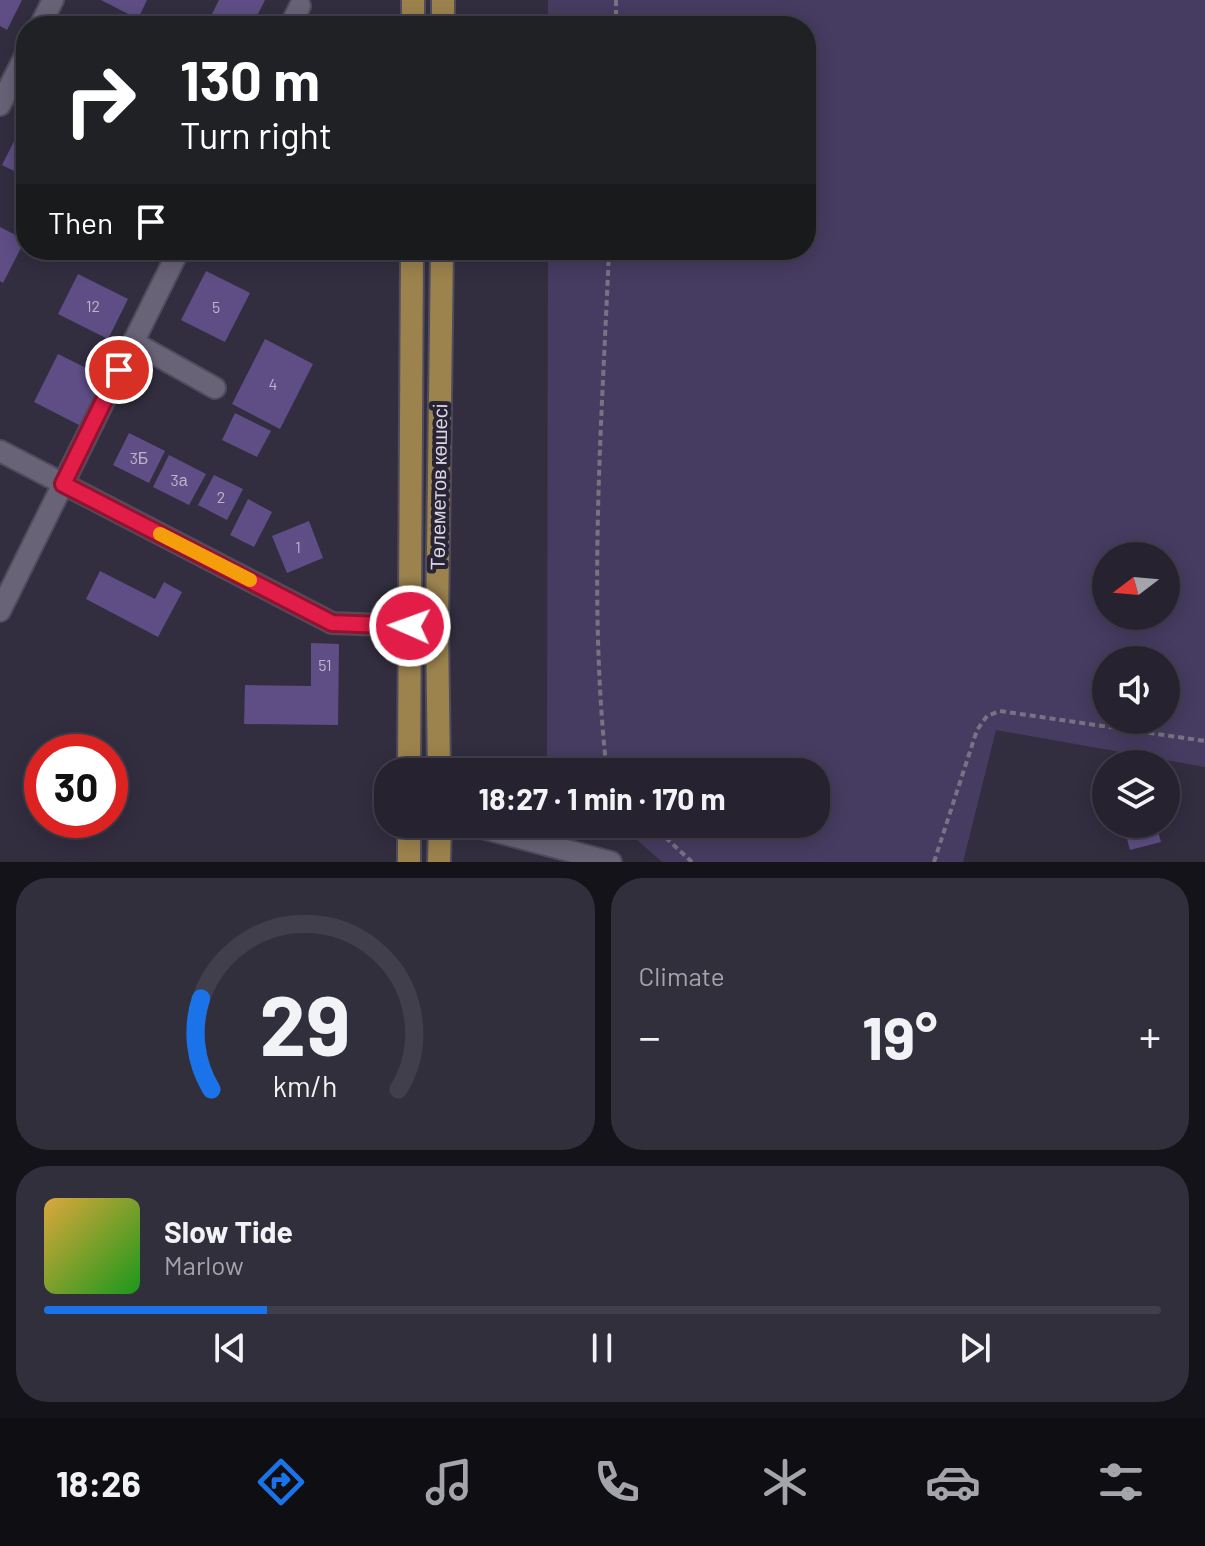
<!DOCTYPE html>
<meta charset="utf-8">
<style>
:root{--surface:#262230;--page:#322f3c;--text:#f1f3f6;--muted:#a4a4ab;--line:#423f4c;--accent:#1a73e8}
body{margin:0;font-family:Barlow,sans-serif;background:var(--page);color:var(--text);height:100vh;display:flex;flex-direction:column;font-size:30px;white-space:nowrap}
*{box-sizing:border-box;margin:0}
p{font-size:26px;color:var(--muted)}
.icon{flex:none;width:44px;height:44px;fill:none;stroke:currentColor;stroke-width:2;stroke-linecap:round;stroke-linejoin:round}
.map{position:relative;height:862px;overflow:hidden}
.details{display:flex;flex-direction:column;gap:16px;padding:16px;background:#15131a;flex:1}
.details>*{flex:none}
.banner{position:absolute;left:16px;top:16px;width:800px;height:244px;border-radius:32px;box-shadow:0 4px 20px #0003,0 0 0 2px var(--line);background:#202124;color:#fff;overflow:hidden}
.needle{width:52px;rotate:254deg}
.fabs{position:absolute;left:1092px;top:542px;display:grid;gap:16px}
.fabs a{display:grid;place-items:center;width:88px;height:88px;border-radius:50%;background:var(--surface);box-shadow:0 4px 20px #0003,0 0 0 2px var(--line);font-size:40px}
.speed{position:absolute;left:24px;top:734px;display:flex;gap:16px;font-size:40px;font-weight:700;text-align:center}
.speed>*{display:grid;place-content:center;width:104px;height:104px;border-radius:50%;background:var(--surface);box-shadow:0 4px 20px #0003,0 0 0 2px var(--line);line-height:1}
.speed .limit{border:12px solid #d22;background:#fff;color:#111}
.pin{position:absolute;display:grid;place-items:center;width:68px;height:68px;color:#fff;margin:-34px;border:4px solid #fff;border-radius:50%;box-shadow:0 2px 8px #0007}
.me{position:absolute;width:88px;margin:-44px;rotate:272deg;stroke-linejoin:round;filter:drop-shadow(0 0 6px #0008)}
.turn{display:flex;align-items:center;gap:28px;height:168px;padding:0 32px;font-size:36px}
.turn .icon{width:104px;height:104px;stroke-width:2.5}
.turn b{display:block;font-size:56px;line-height:68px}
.then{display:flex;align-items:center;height:76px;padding:0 32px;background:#0003;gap:16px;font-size:30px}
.big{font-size:60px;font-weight:700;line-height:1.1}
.details .card{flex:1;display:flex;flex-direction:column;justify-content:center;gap:12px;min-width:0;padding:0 28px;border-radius:32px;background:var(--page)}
.details .dial{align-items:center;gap:0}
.dial svg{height:208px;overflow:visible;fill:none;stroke:var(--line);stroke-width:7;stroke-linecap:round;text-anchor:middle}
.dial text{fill:var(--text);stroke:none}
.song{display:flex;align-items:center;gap:24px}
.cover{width:96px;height:96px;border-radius:12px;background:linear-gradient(135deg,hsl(40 70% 55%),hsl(120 70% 35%))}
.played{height:8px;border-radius:4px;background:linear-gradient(90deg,var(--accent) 20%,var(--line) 20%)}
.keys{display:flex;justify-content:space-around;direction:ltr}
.heat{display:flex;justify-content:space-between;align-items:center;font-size:44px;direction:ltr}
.details .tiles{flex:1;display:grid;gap:16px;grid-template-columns:1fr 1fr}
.card:last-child{grid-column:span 2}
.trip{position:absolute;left:374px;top:758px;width:456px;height:80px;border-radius:32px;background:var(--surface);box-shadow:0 4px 20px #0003,0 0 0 2px var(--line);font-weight:700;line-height:80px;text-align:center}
.menu{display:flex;height:128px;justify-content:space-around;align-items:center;background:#0f0e13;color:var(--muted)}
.menu .icon{width:56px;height:56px}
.menu .selected{color:var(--accent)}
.menu b{font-size:36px;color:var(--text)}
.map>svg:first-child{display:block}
</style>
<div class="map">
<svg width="1205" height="862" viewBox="0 0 1205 862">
<rect width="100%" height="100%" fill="#322e40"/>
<path fill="#463c61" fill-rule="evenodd" d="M548,0H1205V767L996,730L963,862H662L619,824H816V772H561L547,760L548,250H806V26H548ZM1106,556H1166V616H1106ZM1106,660H1166V720H1106Z"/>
<g fill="#5e4e85">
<polygon points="0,0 22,0 7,30 0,26"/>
<polygon points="101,0 147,0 138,19"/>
<polygon points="219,0 265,0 252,26 206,26"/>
<polygon points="26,118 26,177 2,165"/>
<polygon points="0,227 25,240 3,283 0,281"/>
<polygon points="206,271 250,293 225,342 181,320"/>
<polygon points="78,274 128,299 108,339 58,314"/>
<polygon points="265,339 313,364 280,429 232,404"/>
<polygon points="58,354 106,378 81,426 34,402"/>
<polygon points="235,413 271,431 257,457 222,440"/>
<polygon points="129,433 165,451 149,483 113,465"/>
<polygon points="169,455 206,474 189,505 153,487"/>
<polygon points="214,475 243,489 227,520 198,505"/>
<polygon points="248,499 272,512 254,547 230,535"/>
<polygon points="309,521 323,558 287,573 272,536"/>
<polygon points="100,571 155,599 164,582 182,592 158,637 86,599"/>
<polygon points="311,643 339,644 338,725 244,724 245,685 311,686"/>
<polygon points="1123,824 1156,824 1161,842 1130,850"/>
</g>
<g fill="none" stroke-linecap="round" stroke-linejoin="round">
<g stroke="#504c5b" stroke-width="24">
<g id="minor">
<polyline points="40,26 53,0"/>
<polyline points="290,26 300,6"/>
<polyline points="0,105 26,54"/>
<polyline points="133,342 215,388"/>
<polyline points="0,451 332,623 410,626"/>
<polyline points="0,611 179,250"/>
<polyline points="467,824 611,862"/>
</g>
</g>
<g stroke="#504c5b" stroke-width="26">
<g id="primary">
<polyline points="413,26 413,0"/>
<polyline points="443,26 443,0"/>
<polyline points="409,772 412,250"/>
<polyline points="439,772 437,625 442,250"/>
<polyline points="409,824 409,862"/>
<polyline points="439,862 440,824"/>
</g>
</g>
<g stroke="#777383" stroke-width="4" stroke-dasharray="6 4" stroke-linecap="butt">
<polyline points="616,26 616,0"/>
<path d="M609,250C602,421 588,593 606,764L610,772"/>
<polyline points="651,824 692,862"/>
<polyline points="934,862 977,730 987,716 1000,711 1205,741"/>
</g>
<use href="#minor" stroke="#686377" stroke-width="20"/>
<use href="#primary" stroke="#9c834e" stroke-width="22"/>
</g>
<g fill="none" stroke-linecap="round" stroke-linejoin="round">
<g stroke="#92132f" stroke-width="20">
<polyline id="route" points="119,370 63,484 332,623 410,626"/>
</g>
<use href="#route" stroke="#e11d48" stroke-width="14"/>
<polyline stroke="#f59e0b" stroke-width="14" points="160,534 250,580"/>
</g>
<g text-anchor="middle" stroke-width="8" stroke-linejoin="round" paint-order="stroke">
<g font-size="16" fill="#bbb5cc">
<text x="93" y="312">12</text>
<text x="216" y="313">5</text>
<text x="273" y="390">4</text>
<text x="139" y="464">3Б</text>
<text x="179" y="486">3а</text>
<text x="221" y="503">2</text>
<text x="298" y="553">1</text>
<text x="325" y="671">51</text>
</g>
<g font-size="20" fill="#dad7e3" stroke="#282435">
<text transform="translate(439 487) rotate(-89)" y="7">Төлеметов көшесі</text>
</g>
</g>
</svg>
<div class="fabs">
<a><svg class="needle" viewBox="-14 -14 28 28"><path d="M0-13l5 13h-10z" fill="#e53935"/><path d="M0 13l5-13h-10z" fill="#a4a4ab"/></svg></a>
<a><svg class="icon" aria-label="sound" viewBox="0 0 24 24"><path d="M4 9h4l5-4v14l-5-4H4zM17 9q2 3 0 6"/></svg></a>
<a><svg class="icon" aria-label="layers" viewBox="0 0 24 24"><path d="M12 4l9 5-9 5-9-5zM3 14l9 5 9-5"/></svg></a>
</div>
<div class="speed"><div class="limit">30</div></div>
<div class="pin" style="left:119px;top:370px;background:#d93025"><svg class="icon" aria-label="arrive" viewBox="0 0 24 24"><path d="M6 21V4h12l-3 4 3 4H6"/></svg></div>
<svg class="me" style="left:410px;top:626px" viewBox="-20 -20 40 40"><circle r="17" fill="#e11d48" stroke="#fff" stroke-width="3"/><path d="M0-11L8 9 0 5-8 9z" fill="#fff"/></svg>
<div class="trip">18:27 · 1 min · 170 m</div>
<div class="banner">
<div class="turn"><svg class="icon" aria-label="right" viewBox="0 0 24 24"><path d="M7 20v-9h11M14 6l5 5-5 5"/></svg><div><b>130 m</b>Turn right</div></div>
<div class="then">Then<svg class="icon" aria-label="arrive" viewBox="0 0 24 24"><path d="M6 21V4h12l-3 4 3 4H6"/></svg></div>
</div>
</div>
<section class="details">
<div class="tiles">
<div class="card dial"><svg viewBox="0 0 100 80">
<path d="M14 69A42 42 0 1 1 86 69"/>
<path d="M14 69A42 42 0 0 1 10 34" stroke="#1a73e8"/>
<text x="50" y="56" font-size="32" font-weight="700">29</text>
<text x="50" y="72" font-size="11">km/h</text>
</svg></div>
<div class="card"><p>Climate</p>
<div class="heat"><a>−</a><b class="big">19°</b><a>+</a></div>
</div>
<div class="card">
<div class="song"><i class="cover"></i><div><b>Slow Tide</b><p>Marlow</p></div></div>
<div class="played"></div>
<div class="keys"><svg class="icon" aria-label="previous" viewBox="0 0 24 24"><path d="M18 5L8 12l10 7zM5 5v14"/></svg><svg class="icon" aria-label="pause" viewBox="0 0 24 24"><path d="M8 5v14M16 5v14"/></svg><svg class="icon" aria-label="next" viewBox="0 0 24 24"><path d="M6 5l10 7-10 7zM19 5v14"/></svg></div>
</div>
</div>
</section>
<nav class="menu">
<b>18:26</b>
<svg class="icon selected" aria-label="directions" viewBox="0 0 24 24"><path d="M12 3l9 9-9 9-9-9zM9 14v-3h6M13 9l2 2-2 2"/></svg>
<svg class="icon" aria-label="music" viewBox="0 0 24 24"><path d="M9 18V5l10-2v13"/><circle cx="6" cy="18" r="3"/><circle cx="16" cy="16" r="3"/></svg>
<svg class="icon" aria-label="phone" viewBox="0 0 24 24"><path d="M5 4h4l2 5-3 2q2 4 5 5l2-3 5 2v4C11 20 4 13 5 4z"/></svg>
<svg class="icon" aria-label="climate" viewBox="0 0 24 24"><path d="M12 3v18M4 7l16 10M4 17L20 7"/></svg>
<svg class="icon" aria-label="car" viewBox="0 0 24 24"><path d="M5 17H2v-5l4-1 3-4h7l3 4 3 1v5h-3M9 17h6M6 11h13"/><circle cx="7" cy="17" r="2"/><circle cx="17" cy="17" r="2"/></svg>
<svg class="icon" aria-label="filters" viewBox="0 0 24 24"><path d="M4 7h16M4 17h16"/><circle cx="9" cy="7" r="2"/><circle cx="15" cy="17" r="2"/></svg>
</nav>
